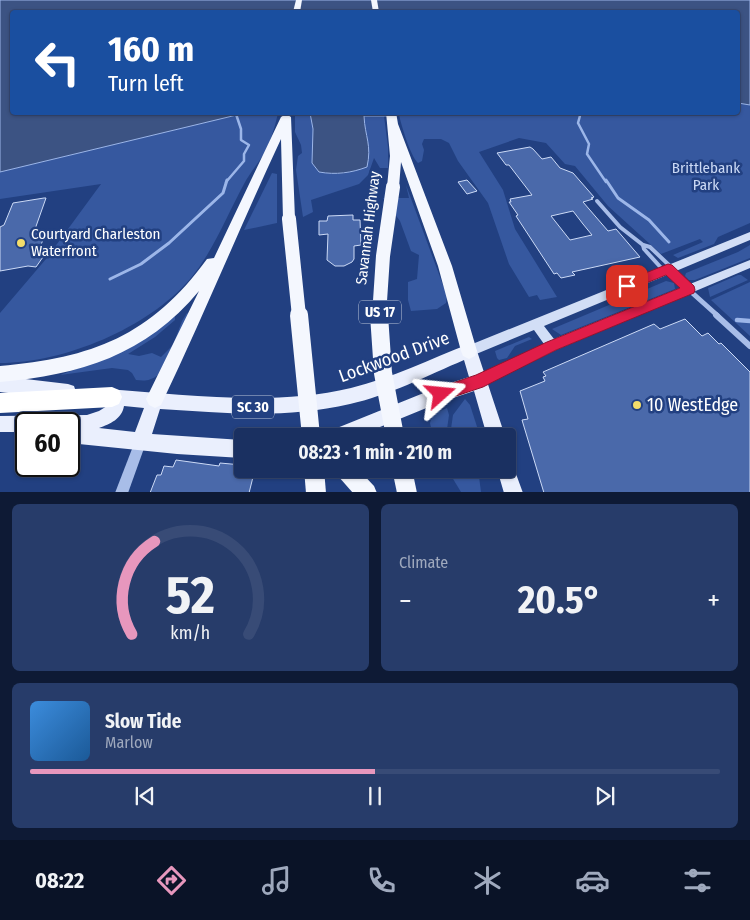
<!DOCTYPE html>
<meta charset="utf-8">
<style>
:root{--surface:#1a3061;--page:#273c6a;--text:#f1f3f6;--muted:#9fa9bd;--line:#384b76;--accent:#e797bd}
body{margin:0;font-family:"Fira Sans Condensed",sans-serif;background:var(--page);color:var(--text);height:100vh;display:flex;flex-direction:column;font-size:19px;white-space:nowrap}
*{box-sizing:border-box;margin:0}
p{font-size:16px;color:var(--muted)}
.icon{flex:none;width:28px;height:28px;fill:none;stroke:currentColor;stroke-width:2;stroke-linecap:round;stroke-linejoin:round}
.map{position:relative;height:492px;overflow:hidden}
.details{display:flex;flex-direction:column;gap:12px;padding:12px;background:#0e1a35;flex:1}
.details>*{flex:none}
.top-card{position:absolute;left:10px;top:10px;width:730px;height:105px;border-radius:5px;box-shadow:0 1px 4px #0004,0 0 0 1px var(--line);background:#1a4fa0;color:#fff;overflow:hidden}
.speed{position:absolute;left:15px;top:412px;display:flex;gap:10px;font-size:25px;font-weight:700;text-align:center}
.speed>*{display:grid;place-content:center;width:65px;height:65px;border-radius:50%;background:var(--surface);box-shadow:0 1px 4px #0004,0 0 0 1px var(--line);line-height:1}
.speed .limit{border:2px solid #111;border-radius:8px;background:#fff;color:#111}
.pin{position:absolute;display:grid;place-items:center;width:42px;height:42px;color:#fff;margin:-21px;border-radius:10px;box-shadow:0 2px 8px #0006}
.me{position:absolute;width:55px;margin:-28px;rotate:72deg;stroke-linejoin:round;filter:drop-shadow(0 0 4px #0008)}
.turn{display:flex;align-items:center;gap:18px;height:105px;padding:0 15px;font-size:22px}
.turn .icon{width:65px;height:65px;stroke-width:2.5}
.turn b{display:block;font-size:35px;line-height:42px}
.big{font-size:38px;font-weight:700;line-height:1.1}
.details .card{flex:1;display:flex;flex-direction:column;justify-content:center;gap:8px;min-width:0;padding:0 18px;border-radius:8px;background:var(--page)}
.details .dial{align-items:center;gap:0}
.dial svg{height:130px;overflow:visible;fill:none;stroke:var(--line);stroke-width:7;stroke-linecap:round;text-anchor:middle}
.dial text{fill:var(--text);stroke:none}
.song{display:flex;align-items:center;gap:15px}
.cover{width:60px;height:60px;border-radius:8px;background:linear-gradient(135deg,hsl(210 70% 55%),hsl(210 70% 35%))}
.played{height:5px;border-radius:2px;background:linear-gradient(90deg,var(--accent) 50%,var(--line) 50%)}
.keys{display:flex;justify-content:space-around;direction:ltr}
.heat{display:flex;justify-content:space-between;align-items:center;font-size:28px;direction:ltr}
.details .tiles{flex:1;display:grid;gap:12px;grid-template-columns:1fr 1fr}
.card:last-child{grid-column:span 2}
.trip{position:absolute;left:234px;top:428px;width:282px;height:50px;border-radius:5px;background:var(--surface);box-shadow:0 1px 4px #0004,0 0 0 1px var(--line);font-weight:700;line-height:50px;text-align:center}
.tab-bar{display:flex;height:80px;justify-content:space-around;align-items:center;background:#0a1327;color:var(--muted)}
.tab-bar .icon{width:35px;height:35px}
.tab-bar .active{color:var(--accent)}
.tab-bar b{font-size:22px;color:var(--text)}
.map>svg:first-child{display:block}
</style>
<div class="map">
<svg width="750" height="493" viewBox="0 0 750 493">
<rect width="100%" height="100%" fill="#224081"/>
<g fill="#36589f">
<path d="M738,103L750,105V223L718,237L714,244L678,258L673,255L703,242L700,239L661,254L608,206L575,166L565,164L546,143L519,138L479,152L503,190L515,229L557,297L540,300L537,295L529,297L509,264L488,203L458,161L449,143L441,139H424L422,144L424,150L422,161L418,163C410,155 402,127 399,115L407,114L413,115L418,112H738Z"/>
<path d="M245,113H278C275,127 270,143 263,155C257,165 249,174 244,184C227,215 213,252 190,279C148,328 64,363 0,363V313L46,259L101,184L0,199V172Z"/>
<path d="M295,113H310L313,129L312,163L319,172C342,176 351,175 368,160C370,142 365,133 364,116H384L388,147V168H380L374,158L368,175L359,184L311,200L313,212L303,217L296,170L298,156L302,153L301,145L295,132Z"/>
<polygon points="272,173 277,174 277,223 244,230"/>
<polygon points="406,185 447,296 446,303 437,309 411,311 408,300 408,282 417,279 419,255 411,251 400,221 383,198 409,198"/>
<polygon points="750,245 750,258 695,280 689,280 685,276 686,273 738,252"/>
<polygon points="738,275 741,275 748,280 710,297 708,288"/>
<polygon points="666,281 674,283 675,289 561,335 552,329"/>
<polygon points="750,282 750,336 711,300"/>
<path d="M187,313L190,315L158,375C150,381 145,381 136,380L132,373L128,370L112,368L60,375L106,358L175,316V320L155,337L128,354L139,356L152,353L161,357L173,345L182,321Z"/>
<polygon points="529,337 532,339 515,346 507,358 499,360 497,358 495,351"/>
<polygon points="465,399 470,405 480,436 450,436 453,415"/>
<polygon points="447,408 449,415 446,436 433,436 430,423 433,414"/>
<polygon points="447,469 478,469 481,492 461,492"/>
</g>
<g fill="#3c5383" stroke="#9cb6e9">
<polygon points="0,0 750,0 750,105 738,103 738,12 12,12 12,112 245,113 0,172"/>
<path d="M310,113H418L413,115L405,114L393,116H364C365,137 372,145 367,167C351,173 336,175 319,172L312,163L313,129Z"/>
</g>
<g fill="none" stroke-linecap="round" stroke-linejoin="round">
<g stroke="#9cb6e9" stroke-width="2.5">
<polyline points="581,112 578,123 589,144 587,154 606,182"/>
<polyline points="226,182 244,161 244,154 249,145 241,140 241,129 236,114"/>
</g>
<g stroke="#9cb6e9" stroke-width="3">
<polyline points="606,180 618,198 649,220 669,242"/>
<polyline points="110,279 141,264 169,243 223,193 227,180"/>
</g>
<polyline stroke="#9cb6e9" stroke-width="4.5" points="737,320 750,321"/>
</g>
<g fill="#4a69aa" stroke="#ccdaf6" fill-rule="evenodd">
<path d="M530,147L533,149L542,159L551,157L560,168L573,173L594,197L591,198L593,199L583,202L608,231L616,229L640,257L572,272L575,275L561,278L557,273L554,274L516,216L518,215L509,202H511L510,199L532,195L509,165H506L497,153ZM573,211L583,224L592,235L570,240L551,216Z"/>
<polygon points="467,180 477,191 467,194 458,182"/>
<polygon points="44,198 46,198 34,232 44,230 42,235 45,234 37,256 43,257 36,267 28,266 0,271 0,227 4,225 13,203"/>
<polygon points="353,215 353,220 360,220 361,245 354,246 354,259 352,262 344,266 335,266 327,260 328,234 319,235 319,221 327,221 328,216"/>
<polygon points="685,319 702,336 708,333 719,344 721,343 750,372 750,493 544,493 522,420 528,419 520,391 545,381 543,377 546,376 543,372 654,324 660,329"/>
<polygon points="176,460 219,466 220,463 242,465 242,469 246,469 245,472 254,473 249,493 150,493 157,475 161,475 164,466 173,467"/>
</g>
<g fill="none" stroke-linecap="round" stroke-linejoin="round">
<g stroke="#a8bde8" stroke-width="4">
<polyline points="597,201 620,227 643,245"/>
<polyline points="664,271 644,249 643,245 650,247 671,267"/>
</g>
<polyline stroke="#a8bde8" stroke-width="5" points="689,290 718,316"/>
<polyline stroke="#a8bde8" stroke-width="6" points="716,315 750,346"/>
<polygon fill="#a8bde8" fill-rule="evenodd" points="141,434 145,436 147,440 128,493 115,493 137,436"/>
<path fill="#d2def6" fill-rule="evenodd" d="M750,232V240L676,271L690,284L750,260V268L556,350L483,386L478,388L473,386L472,382L473,378L544,344L534,330L469,357L465,355L463,351L465,347ZM667,275L680,288L554,339L544,326Z"/>
<g fill="#eaeffd" fill-rule="evenodd">
<path d="M469,344L474,346L477,351L505,436H487L474,391L441,402L358,436H329L332,430L441,386L469,377L464,360C429,375 387,396 350,404C286,419 225,413 160,409L152,434L242,440V458L177,454L69,443V424H26V432H0V416L87,415L99,411L107,406L99,403L97,397L99,391L105,389C184,394 272,407 351,388C392,378 430,359 469,344ZM124,406L144,408L135,432L99,428C110,424 122,419 124,406Z"/>
<polygon points="0,376 68,384 74,386 76,392 74,398 68,400 0,392"/>
<polygon points="508,461 512,463 523,493 504,493 497,469 508,469"/>
</g>
<g fill="#f4f7fe" fill-rule="evenodd">
<polygon points="296,0 302,0 300,12 293,12"/>
<polygon points="371,0 377,0 379,12 373,12"/>
<polygon points="386,112 396,112 398,124 452,266 477,351 475,356 469,359 463,356 461,351 438,266 401,162 399,187 393,191 387,187 390,156"/>
<path d="M286,114L291,117L295,219L294,222H284L283,219L281,139C240,227 203,317 161,405L155,408L149,405L146,399L199,291C146,355 80,375 0,382V366C92,358 151,336 207,259L214,258L281,117Z"/>
<polygon points="304,469 324,469 326,493 306,493"/>
<polygon points="335,469 358,469 374,486 377,493 353,493 338,476"/>
<polygon points="392,469 412,469 417,493 397,493"/>
</g>
<polygon fill="#fff" fill-rule="evenodd" points="112,387 119,390 122,397 119,404 112,407 0,413 0,393"/>
<g stroke="#f4f7fe" stroke-width="14">
<polyline points="289,219 299,316"/>
<polyline points="379,316 383,256 393,187"/>
</g>
<g stroke="#f4f7fe" stroke-width="18">
<polyline points="299,315 311,436"/>
<polyline points="379,315 383,373 395,436"/>
</g>
</g>
<polygon fill="#e11d48" stroke="#92132f" points="668,264 672,265 694,286 695,290 694,293 556,350 483,387 441,401 435,399 433,394 435,389 476,375 547,342 680,288 666,275 627,291 623,289 621,286 623,282"/>
<g fill="#f4dd6a" stroke="#224081" stroke-width="2">
<circle cx="21" cy="243" r="5"/>
<circle cx="637" cy="405" r="5"/>
</g>
<g text-anchor="middle" stroke-width="5" stroke-linejoin="round" paint-order="stroke">
<g fill="#224081" stroke="#bdc6d9" stroke-width="1">
<rect x="359" y="300.5" width="42" height="23" rx="4"/>
<rect x="232" y="395.5" width="42" height="23" rx="4"/>
</g>
<g font-size="14" font-weight="bold" fill="#fff">
<text x="380" y="317">US 17</text>
<text x="253" y="412">SC 30</text>
</g>
<g font-size="15" fill="#ccdaf6" stroke="#224081">
<text x="706" y="173">Brittlebank<tspan x="706" dy="17">Park</tspan></text>
</g>
<g font-size="15" fill="#fff" stroke="#224081">
<text transform="translate(368 228) rotate(-83)" y="5">Savannah Highway</text>
</g>
<g font-size="15" fill="#fff" stroke="#224081" text-anchor="start">
<text x="31" y="239">Courtyard Charleston<tspan x="31" dy="17">Waterfront</tspan></text>
</g>
<g font-size="18" fill="#fff" stroke="#224081">
<text transform="translate(394 357) rotate(-20)" y="6">Lockwood Drive</text>
</g>
<g font-size="18" fill="#fff" stroke="#224081" text-anchor="start">
<text x="647" y="411">10 WestEdge</text>
</g>
</g>
</svg>
<div class="speed"><div class="limit">60</div></div>
<div class="pin" style="left:627px;top:286px;background:#d93025"><svg class="icon" aria-label="arrive" viewBox="0 0 24 24"><path d="M6 21V4h12l-3 4 3 4H6"/></svg></div>
<svg class="me" style="left:441px;top:394px" viewBox="-20 -20 40 40"><path d="M0-17L14 15 0 8-14 15z" fill="#e11d48" stroke="#fff" stroke-width="4"/></svg>
<div class="trip">08:23 · 1 min · 210 m</div>
<div class="top-card">
<div class="turn"><svg class="icon" aria-label="left" viewBox="0 0 24 24"><path d="M17 20v-9H6M10 6l-5 5 5 5"/></svg><div><b>160 m</b>Turn left</div></div>
</div>
</div>
<section class="details">
<div class="tiles">
<div class="card dial"><svg viewBox="0 0 100 80">
<path d="M14 69A42 42 0 1 1 86 69"/>
<path d="M14 69A42 42 0 0 1 28 12" stroke="#e797bd"/>
<text x="50" y="56" font-size="32" font-weight="700">52</text>
<text x="50" y="72" font-size="11">km/h</text>
</svg></div>
<div class="card"><p>Climate</p>
<div class="heat"><a>−</a><b class="big">20.5°</b><a>+</a></div>
</div>
<div class="card">
<div class="song"><i class="cover"></i><div><b>Slow Tide</b><p>Marlow</p></div></div>
<div class="played"></div>
<div class="keys"><svg class="icon" aria-label="previous" viewBox="0 0 24 24"><path d="M18 5L8 12l10 7zM5 5v14"/></svg><svg class="icon" aria-label="pause" viewBox="0 0 24 24"><path d="M8 5v14M16 5v14"/></svg><svg class="icon" aria-label="next" viewBox="0 0 24 24"><path d="M6 5l10 7-10 7zM19 5v14"/></svg></div>
</div>
</div>
</section>
<nav class="tab-bar">
<b>08:22</b>
<svg class="icon active" aria-label="directions" viewBox="0 0 24 24"><path d="M12 3l9 9-9 9-9-9zM9 14v-3h6M13 9l2 2-2 2"/></svg>
<svg class="icon" aria-label="music" viewBox="0 0 24 24"><path d="M9 18V5l10-2v13"/><circle cx="6" cy="18" r="3"/><circle cx="16" cy="16" r="3"/></svg>
<svg class="icon" aria-label="phone" viewBox="0 0 24 24"><path d="M5 4h4l2 5-3 2q2 4 5 5l2-3 5 2v4C11 20 4 13 5 4z"/></svg>
<svg class="icon" aria-label="climate" viewBox="0 0 24 24"><path d="M12 3v18M4 7l16 10M4 17L20 7"/></svg>
<svg class="icon" aria-label="car" viewBox="0 0 24 24"><path d="M5 17H2v-5l4-1 3-4h7l3 4 3 1v5h-3M9 17h6M6 11h13"/><circle cx="7" cy="17" r="2"/><circle cx="17" cy="17" r="2"/></svg>
<svg class="icon" aria-label="filters" viewBox="0 0 24 24"><path d="M4 7h16M4 17h16"/><circle cx="9" cy="7" r="2"/><circle cx="15" cy="17" r="2"/></svg>
</nav>
